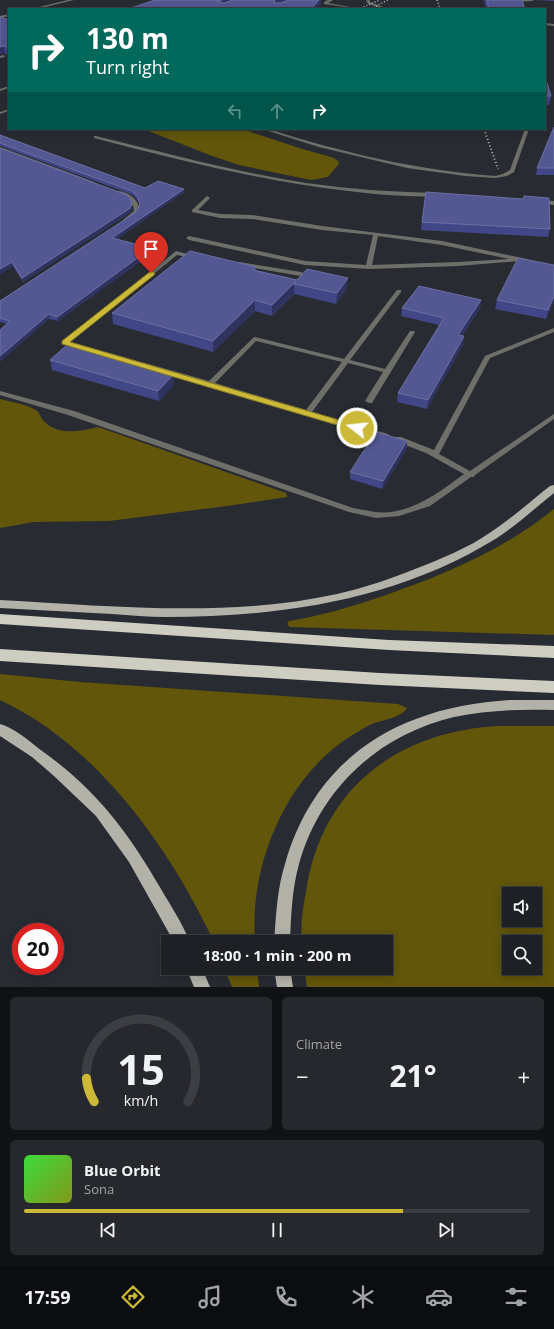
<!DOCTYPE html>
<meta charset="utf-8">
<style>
:root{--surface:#1f2026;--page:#27282e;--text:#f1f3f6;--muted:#a1a3a7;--line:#3c3e43;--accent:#ccb938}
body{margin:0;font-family:"Open Sans",sans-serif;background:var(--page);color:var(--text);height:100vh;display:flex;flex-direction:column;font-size:15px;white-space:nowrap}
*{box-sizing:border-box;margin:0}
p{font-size:13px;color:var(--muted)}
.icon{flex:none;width:22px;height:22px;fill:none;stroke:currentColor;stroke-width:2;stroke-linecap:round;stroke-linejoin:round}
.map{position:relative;height:987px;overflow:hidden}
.sheet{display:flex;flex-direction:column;gap:10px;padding:10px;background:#111215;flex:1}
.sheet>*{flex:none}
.banner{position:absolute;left:8px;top:8px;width:538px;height:122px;border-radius:0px;box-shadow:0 2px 10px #0003,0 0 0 1px var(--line);background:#00695c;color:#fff;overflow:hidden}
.buttons{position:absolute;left:502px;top:887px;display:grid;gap:8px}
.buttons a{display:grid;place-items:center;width:40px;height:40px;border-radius:0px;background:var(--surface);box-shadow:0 2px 10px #0003,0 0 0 1px var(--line);font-size:20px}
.speed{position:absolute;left:12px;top:923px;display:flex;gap:8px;font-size:20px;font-weight:700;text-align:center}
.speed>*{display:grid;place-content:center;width:52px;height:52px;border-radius:50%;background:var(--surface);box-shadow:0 2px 10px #0003,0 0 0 1px var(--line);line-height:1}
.speed .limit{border:6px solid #d22;background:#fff;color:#111}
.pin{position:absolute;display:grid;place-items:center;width:34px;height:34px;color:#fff;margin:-41px -17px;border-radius:50% 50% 50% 0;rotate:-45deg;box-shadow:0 0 4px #0007}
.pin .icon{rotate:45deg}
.me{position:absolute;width:44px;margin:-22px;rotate:286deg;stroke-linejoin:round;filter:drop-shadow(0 0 3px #0008)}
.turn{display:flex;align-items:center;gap:14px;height:84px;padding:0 12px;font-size:18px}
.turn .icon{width:52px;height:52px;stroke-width:2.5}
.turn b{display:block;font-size:28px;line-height:34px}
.lanes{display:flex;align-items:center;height:38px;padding:0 12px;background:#0003;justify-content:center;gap:20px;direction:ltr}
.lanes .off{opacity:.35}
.big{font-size:30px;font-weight:700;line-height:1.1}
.sheet .widget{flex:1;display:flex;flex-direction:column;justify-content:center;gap:6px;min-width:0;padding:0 14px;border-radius:6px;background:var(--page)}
.sheet .dial{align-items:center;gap:0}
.dial svg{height:104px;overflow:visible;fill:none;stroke:var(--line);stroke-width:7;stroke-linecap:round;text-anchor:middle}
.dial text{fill:var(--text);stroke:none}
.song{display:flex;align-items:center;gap:12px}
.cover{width:48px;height:48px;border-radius:6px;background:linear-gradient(135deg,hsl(120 70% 55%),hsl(70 70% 35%))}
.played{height:4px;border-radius:2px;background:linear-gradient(90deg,var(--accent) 75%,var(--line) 75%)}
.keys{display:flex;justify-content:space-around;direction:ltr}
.heat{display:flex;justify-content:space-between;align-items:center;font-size:22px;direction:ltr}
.sheet .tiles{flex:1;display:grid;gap:10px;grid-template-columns:1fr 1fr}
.widget:last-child{grid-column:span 2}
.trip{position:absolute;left:161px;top:935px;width:232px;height:40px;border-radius:0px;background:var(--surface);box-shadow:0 2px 10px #0003,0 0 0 1px var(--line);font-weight:700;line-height:40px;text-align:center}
.tabs{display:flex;height:64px;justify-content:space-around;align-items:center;background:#0c0d0f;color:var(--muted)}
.tabs .icon{width:28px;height:28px}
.tabs .active{color:var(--accent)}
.tabs b{font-size:18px;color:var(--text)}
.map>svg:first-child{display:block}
</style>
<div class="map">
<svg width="554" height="987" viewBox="0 0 554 987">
<rect width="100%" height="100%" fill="#292b33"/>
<g fill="#61560a" fill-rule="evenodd">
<polygon points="143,129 242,129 299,148 334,158 339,162 338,165 328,177 311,180 239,165 215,157"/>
<path d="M0,399C11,402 26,404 36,410C40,413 41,419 45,422C58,436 82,431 98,427L286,493L287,497L227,506L109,521L34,522L0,528Z"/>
<path d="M554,509V635L290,627L287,624L289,621C321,616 350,607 380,597C441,576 504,550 554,509Z"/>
<path d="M0,674L80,682L398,704L407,708C401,718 382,720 372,724C365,727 358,732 351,736C285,777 249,867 255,942H214C169,847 98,746 0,700Z"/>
<path d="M497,726H554V987H307L304,968H386V942H302C300,923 304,903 307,885C325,785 400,732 497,726ZM509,894H535V920H509ZM509,942H535V968H509Z"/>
<polygon points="224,968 257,968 259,987 232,987"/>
</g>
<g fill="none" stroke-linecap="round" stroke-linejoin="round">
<g fill="#6f6f6a" fill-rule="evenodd">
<polygon points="68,0 74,0 37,9 31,9"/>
<polygon points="328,0 333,0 328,3 350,7 347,9 342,9 345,7 324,4 324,2"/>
<polygon points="366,0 370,0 370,2 388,9 383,9 368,4"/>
<polygon points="512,0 532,0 534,1 511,2"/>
<polygon points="9,14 9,16 0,18 0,16"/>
<polygon points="545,23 554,24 554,26 545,25"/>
<polygon points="4,55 5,57 0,58 0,56"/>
<polygon points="9,86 9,88 0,91 0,89"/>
<polygon points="9,109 9,111 0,114 0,112"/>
<path d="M262,129H269C343,153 417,170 495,176L503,174L510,170L525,129H529L514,172L507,176L495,178L465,176L407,168L319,147Z"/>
<path d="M96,136C166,153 235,172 306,183C349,189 392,192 436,193L439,195L436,197C407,196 377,195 348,191C262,181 178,160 94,138V136Z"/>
<polygon points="0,147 94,182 95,183 90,184 0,150"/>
<path d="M116,191C128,191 139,199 140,211L128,221L123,220L134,211C133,199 126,197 116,193Z"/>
<path d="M207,196L210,198L198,210L220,214L252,215L322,226L442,241L527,259L530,261L527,263L520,261L458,266L369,269L305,265L189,240L186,238L189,236L305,261L366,265L373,235L322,230L252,219L220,218L192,212V210ZM378,236L442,245L509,259L458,262L372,265Z"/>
<polygon points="539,200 554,201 554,205 537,203 537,201"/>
<path d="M176,251L199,257L196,259L177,255L70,342L209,381L253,338L255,337L344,359L397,290H401V292L350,360L385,369L410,331H414L415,332L372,403H369L365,401L383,372L348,363L312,412L388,434L389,436L388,438H382L309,416H304L303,414L63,344V342ZM256,341L342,362L306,410L215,383Z"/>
<polygon points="239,262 301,272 304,274 301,276 237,265 236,264"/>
<path d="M554,328V332L490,358L439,454L470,471L554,414V419L475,475L474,477H471L430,506L399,516L376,518L349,512L68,415L0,395V391L74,411L353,508C360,509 368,511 375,512C409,516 438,493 464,474L426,453L395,441L394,439L395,437H401L434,450L485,356Z"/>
</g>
<g fill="#b3b2a9" fill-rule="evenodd">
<path d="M554,485V493C535,508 517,525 497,538C397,600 281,617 166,617C148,617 130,615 112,614C75,612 37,610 0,608V600C111,606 228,618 337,594C364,588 390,579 415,569C441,559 468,548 491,532C512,518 531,501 550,486Z"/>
<path d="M511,700H554V710C521,709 487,710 454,717C378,735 320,789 299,864C292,889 291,916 290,942H274C276,916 277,889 285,864C316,755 402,706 511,700Z"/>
<path d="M0,724C14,728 27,739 38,748C94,787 127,830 161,889C171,906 182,923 190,942H174L129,862L96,816L54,776L32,757L0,736Z"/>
<polygon points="186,968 202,968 210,987 194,987"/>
<polygon points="274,968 290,968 293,987 277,987"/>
</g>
<g fill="#cecdc1" fill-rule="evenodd">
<polygon points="0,614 389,640 554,646 554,658 389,650 0,624"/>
<polygon points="0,649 380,673 554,681 554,693 380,685 0,661"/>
</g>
<g stroke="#b5b6bd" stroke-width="1.5" stroke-dasharray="1 2" stroke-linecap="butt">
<polyline points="437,0 440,9"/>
<polyline points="376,6 388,0"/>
<polyline points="358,9 380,0"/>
</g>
<polyline stroke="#b5b6bd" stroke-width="2" stroke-dasharray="1 2.5" stroke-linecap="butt" points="484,129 498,169"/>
</g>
<g fill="#404686">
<polygon points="484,0 522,0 525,9 486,9"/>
<polygon points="535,0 554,0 554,1"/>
<polygon points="9,20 9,55 5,54 0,54"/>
<polygon points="545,77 551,96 549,105 545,105"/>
<polygon points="554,127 554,175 536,175 537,168"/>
<polygon points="0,135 145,188 184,192 117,239 152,253 58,321 49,319 7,324 0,322 0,301 135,213 140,205 138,201 133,195 0,146"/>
<polygon points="0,148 131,200 132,209 130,213 23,282 13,266 0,274"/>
<polygon points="524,196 550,229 548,237 421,230 422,222 523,199"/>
<polygon points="554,265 554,301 546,319 495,309 497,300"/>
<polygon points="256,267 256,270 297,280 347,288 336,304 294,294 272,316 255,311 213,352 113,324 112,313"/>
<polygon points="481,300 480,308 462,336 464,336 463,345 427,409 397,402 398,393 439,325 401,316 402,308"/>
<polygon points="50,360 174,385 159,401 52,370"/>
<polygon points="407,448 382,489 350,479 350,472"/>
</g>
<g fill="#2f3360">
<polygon points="222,0 240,0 218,9 217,2"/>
<polygon points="274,0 293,0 274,8"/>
<polygon points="319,0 321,0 321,4 317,9 311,9"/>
<polygon points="4,46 5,54 0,54 0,47"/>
<polygon points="184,189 184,192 113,242 112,238"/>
<polygon points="132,205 132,209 130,213 23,282 22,278"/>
<polygon points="151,248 152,253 58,321 57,317"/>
<polygon points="12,262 13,266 0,274 0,269"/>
<polygon points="348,278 347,288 336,304 337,293"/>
<polygon points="296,281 294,284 294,294 272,316 272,305"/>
<polygon points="554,296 554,301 546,319 548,310"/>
<polygon points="255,300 255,311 213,352 213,341"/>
<polygon points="481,300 480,308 457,343 458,335"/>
<polygon points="49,314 49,319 0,362 0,356"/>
<polygon points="464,336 463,345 427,409 428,400"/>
<polygon points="173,375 174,385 159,401 158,391"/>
<polygon points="407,441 407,448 382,489 383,481"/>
</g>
<g fill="#535893" stroke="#6c70a2">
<polygon points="155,0 222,0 217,2 224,3 233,0 275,0 274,2 275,3 281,3 288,0 319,0 311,9 128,9"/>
<polygon points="487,0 522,0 525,9 489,9"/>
<polygon points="0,17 9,20 9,48 4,46 0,47"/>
<polygon points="545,77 551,96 545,96"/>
<polygon points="554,127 554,168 537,168"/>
<polygon points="0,135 145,188 158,181 184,189 112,238 151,248 57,317 49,314 0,356 0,330 10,321 0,318 0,301 135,213 140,205 138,197 132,191 0,143"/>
<polygon points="0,148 127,195 131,200 132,205 129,209 22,278 12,262 0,269"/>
<polygon points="426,192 523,199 524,196 549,198 550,229 422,222"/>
<polygon points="190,251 256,267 253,270 297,280 307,269 348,278 337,293 294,284 296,281 272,305 255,300 213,341 112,313"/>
<polygon points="518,258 554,265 554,296 548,310 497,300"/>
<polygon points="419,286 481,300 458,335 464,336 428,400 398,393 444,318 402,308"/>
<polygon points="67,345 173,375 158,391 50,360"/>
<polygon points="376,432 407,441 383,481 350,472"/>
</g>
<polygon fill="#ccb938" stroke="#857824" points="151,271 155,273 154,275 70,342 360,426 361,428 360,430 354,430 62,344 62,341"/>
</svg>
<div class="buttons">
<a><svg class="icon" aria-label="sound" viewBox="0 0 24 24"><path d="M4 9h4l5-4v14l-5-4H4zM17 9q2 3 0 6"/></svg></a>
<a><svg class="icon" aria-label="search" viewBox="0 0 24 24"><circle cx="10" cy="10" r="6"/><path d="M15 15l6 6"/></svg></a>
</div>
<div class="speed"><div class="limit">20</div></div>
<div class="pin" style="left:151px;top:273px;background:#d93025"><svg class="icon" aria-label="arrive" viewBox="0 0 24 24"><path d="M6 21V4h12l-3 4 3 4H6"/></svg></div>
<svg class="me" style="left:357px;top:428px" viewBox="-20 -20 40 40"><circle r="17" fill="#ccb938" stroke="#fff" stroke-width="3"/><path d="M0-11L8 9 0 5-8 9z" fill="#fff"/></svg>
<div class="trip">18:00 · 1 min · 200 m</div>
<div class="banner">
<div class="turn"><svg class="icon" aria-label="right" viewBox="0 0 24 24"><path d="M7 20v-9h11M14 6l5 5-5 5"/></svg><div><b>130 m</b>Turn right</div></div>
<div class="lanes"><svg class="icon off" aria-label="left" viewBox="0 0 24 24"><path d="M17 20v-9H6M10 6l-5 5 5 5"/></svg><svg class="icon off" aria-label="ahead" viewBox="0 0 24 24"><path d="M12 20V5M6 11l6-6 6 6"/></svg><svg class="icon" aria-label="right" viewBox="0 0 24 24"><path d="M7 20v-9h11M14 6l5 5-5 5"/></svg></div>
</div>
</div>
<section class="sheet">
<div class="tiles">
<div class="widget dial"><svg viewBox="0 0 100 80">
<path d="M14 69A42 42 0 1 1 86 69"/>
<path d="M14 69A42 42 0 0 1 8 51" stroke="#ccb938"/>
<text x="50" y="56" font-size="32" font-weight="700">15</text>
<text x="50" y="72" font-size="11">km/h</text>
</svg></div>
<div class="widget"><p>Climate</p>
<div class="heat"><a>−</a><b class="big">21°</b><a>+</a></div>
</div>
<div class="widget">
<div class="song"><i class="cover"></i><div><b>Blue Orbit</b><p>Sona</p></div></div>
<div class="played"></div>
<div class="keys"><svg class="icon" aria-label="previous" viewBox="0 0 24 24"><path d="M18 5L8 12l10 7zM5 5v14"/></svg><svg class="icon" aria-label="pause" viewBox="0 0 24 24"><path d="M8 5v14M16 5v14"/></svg><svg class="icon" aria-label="next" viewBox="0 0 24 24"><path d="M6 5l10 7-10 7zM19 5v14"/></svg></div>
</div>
</div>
</section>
<nav class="tabs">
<b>17:59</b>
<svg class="icon active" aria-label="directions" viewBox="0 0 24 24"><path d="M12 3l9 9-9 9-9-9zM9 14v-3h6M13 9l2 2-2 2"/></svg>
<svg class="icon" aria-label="music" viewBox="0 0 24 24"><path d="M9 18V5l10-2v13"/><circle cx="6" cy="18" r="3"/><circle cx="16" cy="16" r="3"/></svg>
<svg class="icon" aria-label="phone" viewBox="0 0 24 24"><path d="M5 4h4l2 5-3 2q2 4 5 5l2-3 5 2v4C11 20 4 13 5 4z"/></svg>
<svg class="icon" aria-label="climate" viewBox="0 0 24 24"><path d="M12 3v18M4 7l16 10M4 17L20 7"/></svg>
<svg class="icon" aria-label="car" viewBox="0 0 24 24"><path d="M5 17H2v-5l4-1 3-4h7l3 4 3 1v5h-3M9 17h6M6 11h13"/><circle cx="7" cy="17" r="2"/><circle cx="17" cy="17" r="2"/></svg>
<svg class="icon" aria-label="filters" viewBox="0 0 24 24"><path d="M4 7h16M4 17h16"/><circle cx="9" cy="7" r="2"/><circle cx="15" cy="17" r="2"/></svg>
</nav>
